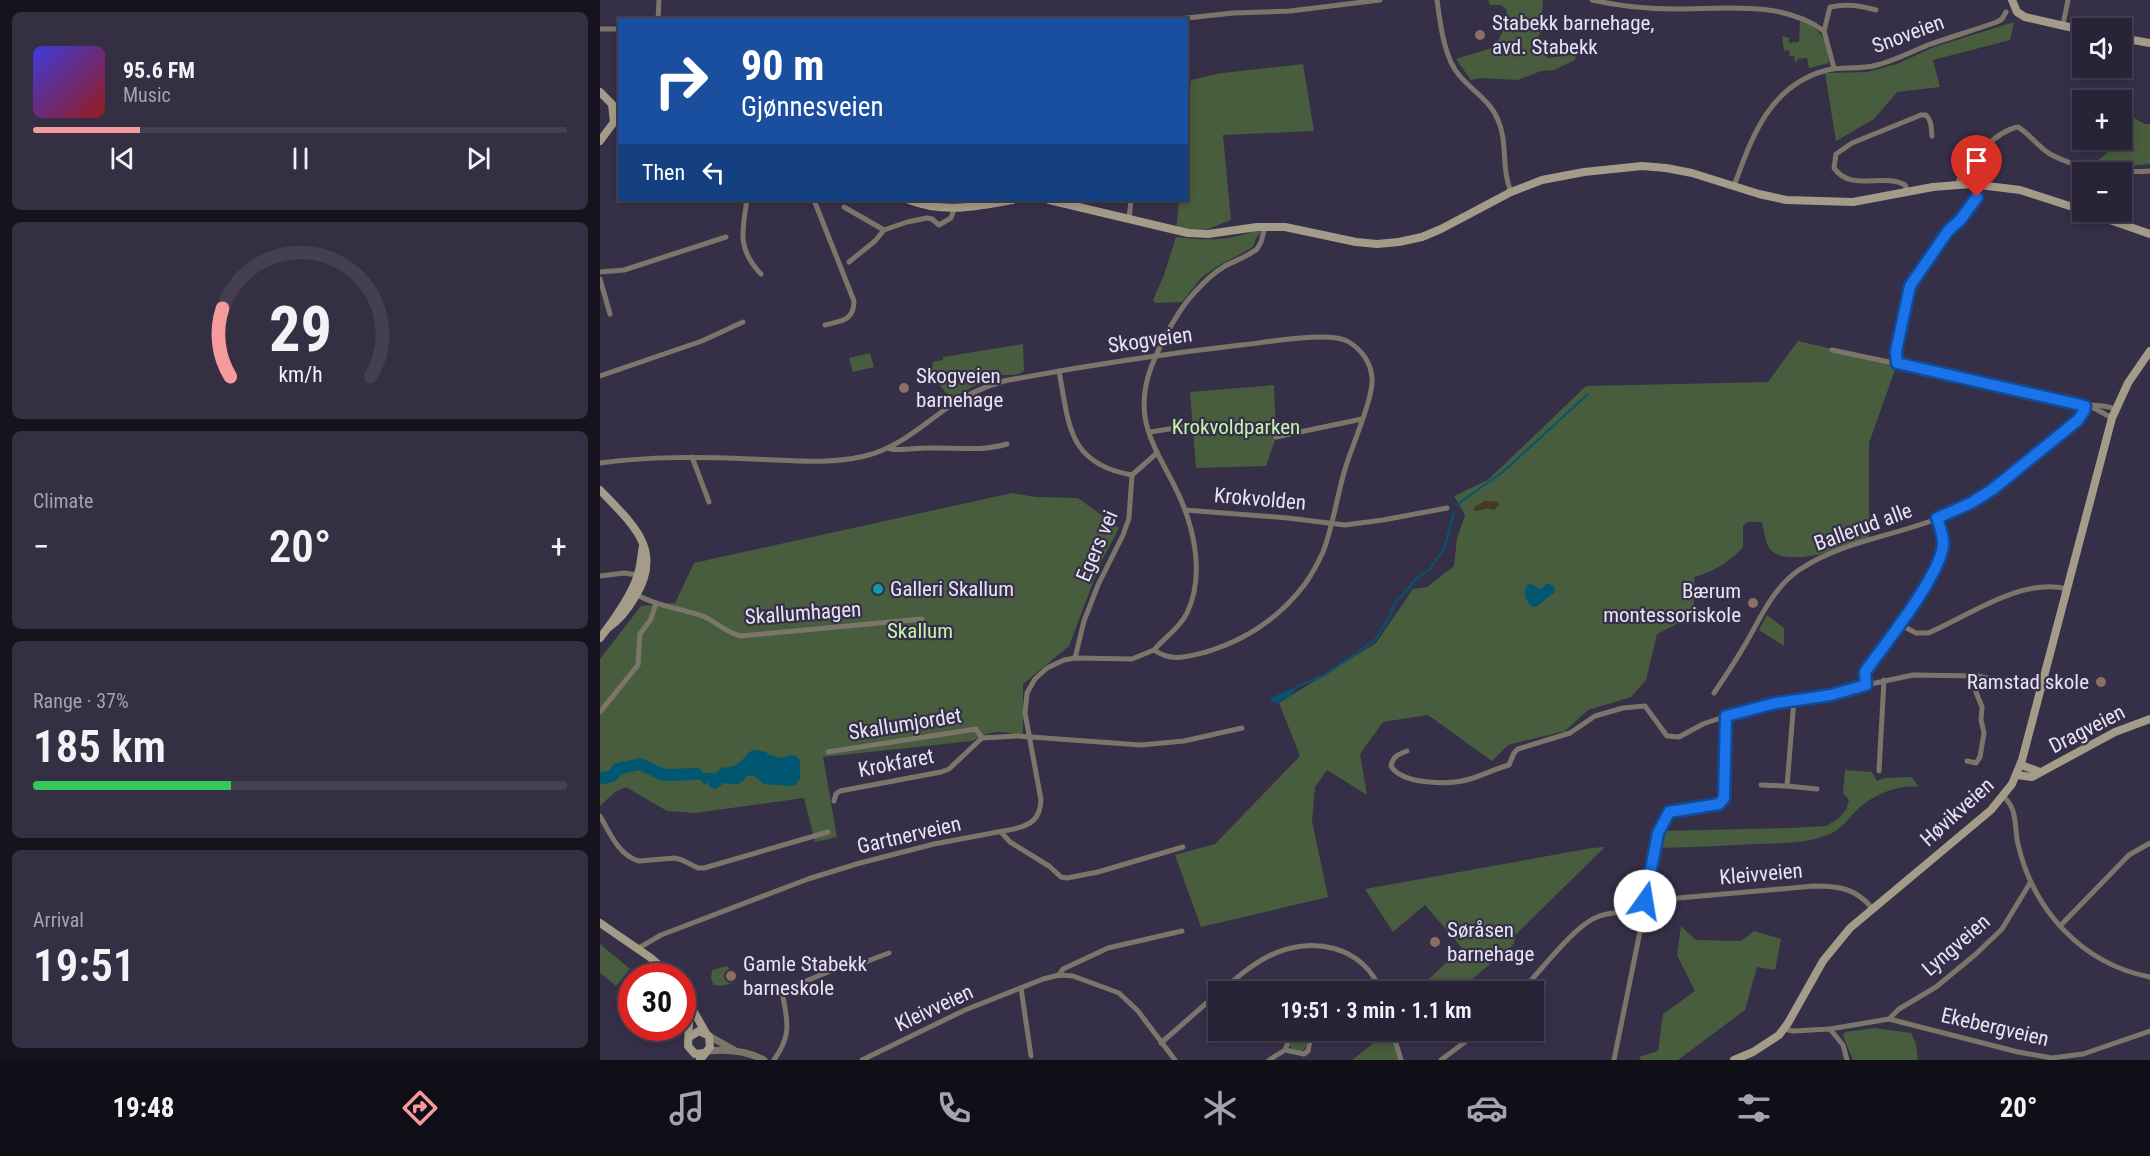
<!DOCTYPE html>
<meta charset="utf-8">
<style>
:root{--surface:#282336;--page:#342f42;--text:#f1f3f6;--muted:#a5a4ad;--line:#444051;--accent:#f59b9c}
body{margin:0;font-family:"Roboto Condensed",sans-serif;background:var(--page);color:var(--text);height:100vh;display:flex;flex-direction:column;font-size:22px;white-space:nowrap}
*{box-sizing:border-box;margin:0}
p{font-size:20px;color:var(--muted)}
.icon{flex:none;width:33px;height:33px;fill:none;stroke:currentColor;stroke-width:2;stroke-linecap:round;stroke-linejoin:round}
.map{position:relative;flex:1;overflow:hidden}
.panel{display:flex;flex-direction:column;gap:12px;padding:12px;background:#16131e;width:600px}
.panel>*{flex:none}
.banner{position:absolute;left:18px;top:18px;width:570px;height:183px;border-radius:0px;box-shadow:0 3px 9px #0003,0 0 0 2px var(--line);background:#1a4fa0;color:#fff;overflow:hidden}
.fabs{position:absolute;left:1472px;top:18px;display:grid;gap:12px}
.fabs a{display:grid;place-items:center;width:60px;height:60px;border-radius:0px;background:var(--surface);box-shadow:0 3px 9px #0003,0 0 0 2px var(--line);font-size:30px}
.speed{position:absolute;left:18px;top:963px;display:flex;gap:12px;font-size:30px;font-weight:700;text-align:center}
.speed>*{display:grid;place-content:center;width:78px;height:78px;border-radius:50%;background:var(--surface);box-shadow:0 3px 9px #0003,0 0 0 2px var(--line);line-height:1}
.speed .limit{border:9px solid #d22;background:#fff;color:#111}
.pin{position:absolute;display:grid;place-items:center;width:51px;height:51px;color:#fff;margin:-62px -26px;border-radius:50% 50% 50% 0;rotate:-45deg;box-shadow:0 0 6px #0007}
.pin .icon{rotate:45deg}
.me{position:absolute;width:66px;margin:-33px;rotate:13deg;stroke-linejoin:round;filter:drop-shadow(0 0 4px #0008)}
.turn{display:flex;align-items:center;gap:21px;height:126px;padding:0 24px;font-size:27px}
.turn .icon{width:78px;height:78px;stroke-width:2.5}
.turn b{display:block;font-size:42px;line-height:51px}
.then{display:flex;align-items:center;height:57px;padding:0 24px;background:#0003;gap:12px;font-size:22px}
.big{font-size:45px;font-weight:600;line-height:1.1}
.panel .card{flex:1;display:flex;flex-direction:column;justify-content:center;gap:9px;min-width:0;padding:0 21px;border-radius:9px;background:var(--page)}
.panel .dial{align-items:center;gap:0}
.dial svg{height:156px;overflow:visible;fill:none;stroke:var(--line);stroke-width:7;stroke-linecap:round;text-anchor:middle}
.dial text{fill:var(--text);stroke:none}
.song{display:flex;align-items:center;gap:18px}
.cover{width:72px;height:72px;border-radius:9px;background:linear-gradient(135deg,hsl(240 70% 55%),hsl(0 70% 35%))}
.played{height:6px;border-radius:3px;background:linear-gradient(90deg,var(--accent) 20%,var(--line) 20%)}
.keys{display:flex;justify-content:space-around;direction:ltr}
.heat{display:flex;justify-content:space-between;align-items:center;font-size:33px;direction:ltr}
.charge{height:9px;border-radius:4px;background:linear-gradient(90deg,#34c759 37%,var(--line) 0)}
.trip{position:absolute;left:608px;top:981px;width:336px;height:60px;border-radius:0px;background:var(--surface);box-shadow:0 3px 9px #0003,0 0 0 2px var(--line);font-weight:600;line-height:60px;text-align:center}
.tab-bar{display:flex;height:96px;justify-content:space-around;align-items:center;background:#100e16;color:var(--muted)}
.tab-bar .icon{width:42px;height:42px}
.tab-bar .selected{color:var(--accent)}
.tab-bar b{font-size:27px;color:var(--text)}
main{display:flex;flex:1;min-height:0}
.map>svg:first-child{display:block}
</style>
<main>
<section class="panel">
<div class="card">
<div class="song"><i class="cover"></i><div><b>95.6 FM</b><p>Music</p></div></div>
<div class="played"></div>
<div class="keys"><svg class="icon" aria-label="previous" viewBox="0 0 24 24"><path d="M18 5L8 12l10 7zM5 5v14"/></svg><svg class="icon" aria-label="pause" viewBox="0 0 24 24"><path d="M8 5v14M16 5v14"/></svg><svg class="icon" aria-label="next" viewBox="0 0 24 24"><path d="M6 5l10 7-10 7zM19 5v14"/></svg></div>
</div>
<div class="card dial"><svg viewBox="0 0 100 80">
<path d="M14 69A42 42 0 1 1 86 69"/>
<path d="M14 69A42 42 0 0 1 10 34" stroke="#f59b9c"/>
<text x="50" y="56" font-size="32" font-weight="700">29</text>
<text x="50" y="72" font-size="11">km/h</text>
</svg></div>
<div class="card"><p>Climate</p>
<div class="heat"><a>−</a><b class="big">20°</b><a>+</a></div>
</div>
<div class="card"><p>Range · 37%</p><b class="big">185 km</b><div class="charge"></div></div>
<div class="card"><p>Arrival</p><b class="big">19:51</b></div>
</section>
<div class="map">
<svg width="1550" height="1060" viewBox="0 0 1550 1060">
<rect width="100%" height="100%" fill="#362f48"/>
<g fill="#485d3d">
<polygon points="888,0 943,0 941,31 935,45 948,58 976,54 975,60 954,70 941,71 918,80 881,78 871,80 856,59 895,47 904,29 907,10 901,5 890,5"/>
<path d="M1200,20C1223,31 1226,38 1229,63L1209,68L1207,58L1197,59V62H1195L1194,56H1190L1189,50L1184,51L1182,36L1189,38V43L1199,42Z"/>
<polygon points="1414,22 1410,40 1333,60 1340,87 1297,92 1274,119 1236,141 1225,73 1267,72 1297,64 1334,47"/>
<polygon points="703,64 714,131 623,135 631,220 608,229 576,231 579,200 586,200 586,125 591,80 622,73"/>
<polygon points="1532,117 1545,124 1550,124 1550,164 1519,167 1496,162 1511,150 1513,140 1521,140 1521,122"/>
<path d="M665,227L656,238L653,247L616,267L601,278L582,302L555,303L553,300L564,275L576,237C613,241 630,241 665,227Z"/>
<path d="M1198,341L1297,364L1269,443V540C1248,547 1186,569 1170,549C1165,543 1164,530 1162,522H1147L1143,526V547C1130,562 1113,572 1094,577L1095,594L1092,616L1057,634L1046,680L1031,697L988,710L965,731L908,745L892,761L828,715L783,722L760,754L767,795L727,770L715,787L712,821L728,897L601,927L575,855L615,844L700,756L679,703L776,643L813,589L827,587L854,566L857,538L865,515L854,496L888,480L986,386L1168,382Z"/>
<path d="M423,344L424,371C414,378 406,373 396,376C380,381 367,390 353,399L345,392L331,373L333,362L343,360V357Z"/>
<polygon points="270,353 274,367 253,372 249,358"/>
<polygon points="674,385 676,437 666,466 596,468 590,392"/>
<path d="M412,493L436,497L478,498L519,528L500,564L469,646L423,684V736C401,731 393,729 372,741L223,757L237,837L215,842L204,798L95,813L67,811L26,787L15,792L0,806V659L41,606L75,603L94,563Z"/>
<polygon points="1167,615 1184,628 1184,646 1159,630"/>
<path d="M1245,770L1272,772L1277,781L1285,778L1312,777L1318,787C1299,784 1273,795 1259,808C1250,816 1243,828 1232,833C1209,844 1179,843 1155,844C1123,846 1090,847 1058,848L1060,831L1191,828L1226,826L1238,819L1246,810L1249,800L1243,793Z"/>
<polygon points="1005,847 915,935 914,944 858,991 816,991 862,948 825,905 793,932 765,889 992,848"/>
<polygon points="1081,926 1096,940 1141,941 1154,931 1181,939 1175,970 1157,967 1145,1010 1078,1060 1041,1060 1039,1057 1058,1051 1063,1014 1095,991 1077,955"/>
<polygon points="0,944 30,969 16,986 0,973"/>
<polygon points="127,966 136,982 121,986 114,985 111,979 112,970"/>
<polygon points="1275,1028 1311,1033 1316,1044 1318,1060 1253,1060 1243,1036 1245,1032"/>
<polygon points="783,1031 792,1031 801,1060 752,1060 770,1046"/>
<circle cx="698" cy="1044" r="8"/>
</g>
<polygon fill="#433b1b" points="885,501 898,502 899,505 894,510 888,508 876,511 874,510 874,507"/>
<g fill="#015771">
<path d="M947,583L954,586L955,592L937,606L932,607C925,600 923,594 927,585L931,584L941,589Z"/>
<polygon points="696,687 691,696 675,703 671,701 671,698"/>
<path d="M152,750L167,752V754L181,758L190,755L196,756L200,760V779L195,785L190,786L164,784L153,775L147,776C140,786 136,785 124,783L116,789L108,786L110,781L105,785L97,776V773H115L123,767C136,770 143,758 152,750Z"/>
</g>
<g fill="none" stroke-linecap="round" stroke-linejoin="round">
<g stroke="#015771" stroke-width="2">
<polyline points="855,506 904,471 988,394"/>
<polyline points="696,687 725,675 775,640 790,616 795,602 802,596 817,578 830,569 844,549 854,512"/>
</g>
<path stroke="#015771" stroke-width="12" d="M0,778C9,777 13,778 17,769L40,764L64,775L97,774"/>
<g stroke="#7c766a" stroke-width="5">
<path d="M837,0C840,22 844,58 859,75C872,91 890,100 898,120C908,142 901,169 911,192"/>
<path d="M992,0C1019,6 1047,9 1075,9C1124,9 1182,0 1224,31L1234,68"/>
<polyline points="58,20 59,0"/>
<polyline points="569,20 633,13 690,11 780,0"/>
<polyline points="1463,25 1468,0"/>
<polyline points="0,29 20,29"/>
<path d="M1224,31L1230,7C1247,3 1260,6 1276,10"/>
<path d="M1358,184C1360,165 1399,130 1418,127C1430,134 1438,147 1450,154C1478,170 1518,173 1550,171"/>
<path d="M1134,186C1152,136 1170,85 1227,70C1243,66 1260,70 1277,65C1294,61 1311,52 1328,45C1351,37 1374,30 1397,22L1402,19L1406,12"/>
<path d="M1308,192L1305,185C1283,173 1250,192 1234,168L1236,154L1252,143L1321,115H1326C1332,121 1331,128 1332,136"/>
<path d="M147,200C142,231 137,249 161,274"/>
<path d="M214,200L254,301C254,321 241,321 225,325"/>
<polyline points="244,207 284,230"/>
<polyline points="529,219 531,200"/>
<polyline points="249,262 275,241 284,230 307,222 327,218 332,219 339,225 351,218 354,209"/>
<polyline points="0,272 24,270 126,237"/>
<polyline points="0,279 10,314"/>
<path d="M1232,350L1346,374L1475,404C1489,406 1502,404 1515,409"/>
<polyline points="1297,364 1296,351 1310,286 1339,243 1370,208 1377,197 1382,185"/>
<path d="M459,371C469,425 468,464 532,475"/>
<polyline points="0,376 102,341 143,322"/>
<polyline points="1492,407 1512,418"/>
<polyline points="550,432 595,425"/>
<polyline points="676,437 762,419"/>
<path d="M290,449C303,451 314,448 327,448C355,447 380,452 407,444"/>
<polyline points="92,457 109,502"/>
<path d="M0,463C50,456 101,457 151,459C189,460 227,465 265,456C299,448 322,425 350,406C367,394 384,387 404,381C483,366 562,354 641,345C665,343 730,330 749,342C762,350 771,363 772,378C774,397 751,448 745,469C737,496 733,526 723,552C718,563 712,574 705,584C680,617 646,640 606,652C587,657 571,662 554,650L532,659L475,658L464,660L447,668L435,679L427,693L425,713L441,800C440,819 431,825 414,829L334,844L260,863L208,879L61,935L37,949"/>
<polyline points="532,475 557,453"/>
<polyline points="585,510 688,518 745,525 783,520 847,508"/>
<polyline points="0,576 24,573 38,575"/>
<path d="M35,594C56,606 80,608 103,616C117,622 126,633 141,636L322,619"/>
<path d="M1299,624L1316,633H1328C1369,616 1421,577 1467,589"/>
<path d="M554,650C565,637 579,629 587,613C606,573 593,522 574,485C563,463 549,442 545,417C541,388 551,364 564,339C572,323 582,306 594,293C603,283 613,273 625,266C636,260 647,257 657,249L661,242L665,227"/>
<polyline points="475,658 484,621 498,585 523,535 529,518 532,475"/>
<path d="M1266,685L1265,672C1285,644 1339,577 1343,546C1344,536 1340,527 1337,518"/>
<path d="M1114,693C1125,677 1136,660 1146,643C1161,617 1173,588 1199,570C1240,542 1294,536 1339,518C1381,501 1414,473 1448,445C1461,435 1482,422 1485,406"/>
<polyline points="0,712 38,665 40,634 51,619 56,603"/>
<path d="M807,751C799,754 793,756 791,766C802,785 851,785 870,779C883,775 895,769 909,765L914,753L918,749L970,733L995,716L1023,708L1045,706L1067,736L1079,737L1103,724L1138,712L1176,703L1231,695L1266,685L1313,675L1378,676L1441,690"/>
<polyline points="228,752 376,729 382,738"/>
<polyline points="1367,761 1376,763 1380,757 1384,733 1381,720 1382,707 1376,692 1378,676"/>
<polyline points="1279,771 1284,680"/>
<polyline points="1161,785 1187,786 1194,700"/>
<polyline points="1187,786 1217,789"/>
<path d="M1404,797C1418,810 1414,826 1418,844C1433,910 1482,964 1550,977"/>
<polyline points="234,801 236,794 240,791 341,772 349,769 382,738 417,736 541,745 584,741 642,728"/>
<path d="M0,816C10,833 19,856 39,861L75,858L82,860L98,868H104L228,832"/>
<polyline points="401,832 410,842 449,866 461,877 467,878 498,872 583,847"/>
<path d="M1045,901L1214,886C1239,886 1255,888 1272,908"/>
<polyline points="1460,926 1529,855 1550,843"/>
<polyline points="459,975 463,969 508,948 582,931"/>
<polyline points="421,988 431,1056"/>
<path d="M620,992C635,979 651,965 669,956C710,935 764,945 781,992"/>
<path d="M921,992C938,973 974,927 995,918C1009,911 1027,912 1042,913"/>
<polyline points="1289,1019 1299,1009 1336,987 1376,954 1402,929 1430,883"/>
<polyline points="1184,1029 1193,1031 1230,1029 1243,1045 1247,1060"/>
<polyline points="1230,1029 1289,1019 1418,1052 1452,1058 1483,1054 1550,1031"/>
<polyline points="792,1030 801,1060"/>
<polyline points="561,1043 618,993"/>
<path d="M174,1060C193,1033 187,1021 182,991L240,967H252L289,953"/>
<polyline points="262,1060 365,1010 443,979 459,975 473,976 519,993 538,1011 575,1060"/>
<polyline points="669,1060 685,1050 691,1035 695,1032 702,1032 710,1041 708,1051 704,1054 685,1050"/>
<polyline points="841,1060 881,1030"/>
<polyline points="1014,1060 1049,887 1058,833 1069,812 1110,807 1122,802 1126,788 1126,716"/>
</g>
<g stroke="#7c766a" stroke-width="7">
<polyline points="109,1036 134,1050"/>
<path d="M108,1051C128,1049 147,1051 164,1060"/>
</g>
<g stroke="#a49c88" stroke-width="8">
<polyline points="1412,0 1417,12 1425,17 1482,30"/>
<polyline points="1521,38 1550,43"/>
<polyline points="0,92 12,104 14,122"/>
<polyline points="0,141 14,122"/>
<path d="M309,200C345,214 377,206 413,200"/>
<polyline points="449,200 588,233 608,234 657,227 685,227 756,242 777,244 799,242 822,237 841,229 911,192 942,180 984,172 1042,166 1066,168 1092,173 1159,194 1186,200 1253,202 1333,187 1371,184 1420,190 1482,210"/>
<polyline points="1487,212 1550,234"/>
<path d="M0,490C31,523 65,549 35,597C28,609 20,620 8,628"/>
<path d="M0,638C12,623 33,593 38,574C41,565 41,555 43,546"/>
<polyline points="1421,765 1440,772"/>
<polyline points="1417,775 1432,777 1515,732 1550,719"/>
<polyline points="0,923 51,958 71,976"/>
<polyline points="82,991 106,1033"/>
<polyline points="82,1004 89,1022 88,1046 95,1054 105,1053"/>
<polyline points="89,1037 99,1031 109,1036 110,1047 100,1060"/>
<polyline points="1134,1060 1153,1052 1179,1035 1188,1023 1223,961 1250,928 1391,810 1412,784 1422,760 1512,418 1528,383 1550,351"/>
</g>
</g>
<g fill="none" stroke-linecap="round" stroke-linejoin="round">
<g stroke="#114b97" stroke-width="15">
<path id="route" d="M1045,901L1058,833L1069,812L1119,804L1124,798L1126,716L1176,703L1231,695L1266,685L1265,672C1285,644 1339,577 1343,546C1344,536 1340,527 1337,518L1371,503L1393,489L1478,420L1484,411L1485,406L1297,363L1296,351L1310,286L1348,231L1361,219L1377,197"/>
</g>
<use href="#route" stroke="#1a73e8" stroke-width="10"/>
</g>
<g fill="#8d6e63" stroke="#362f48" stroke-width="2">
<circle cx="880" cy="35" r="6"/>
<circle cx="304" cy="388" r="6"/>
<circle cx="1153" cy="603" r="6"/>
<circle cx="1501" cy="682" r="6"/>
<circle cx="835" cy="942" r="6"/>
<circle cx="131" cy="976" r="6"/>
</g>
<circle fill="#0f9aa8" stroke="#362f48" stroke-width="2" cx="278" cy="589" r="6"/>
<g text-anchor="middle" stroke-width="4.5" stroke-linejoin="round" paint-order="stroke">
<g font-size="21" fill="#e8e4f5" stroke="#362f48" text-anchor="start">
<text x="892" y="30">Stabekk barnehage,<tspan x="892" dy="24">avd. Stabekk</tspan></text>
<text x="316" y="383">Skogveien<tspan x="316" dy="24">barnehage</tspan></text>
<text x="290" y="596">Galleri Skallum</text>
<text x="1141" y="598" text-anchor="end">Bærum<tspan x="1141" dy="24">montessoriskole</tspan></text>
<text x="1489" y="689" text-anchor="end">Ramstad skole</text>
<text x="847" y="937">Søråsen<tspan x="847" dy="24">barnehage</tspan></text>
<text x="143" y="971">Gamle Stabekk<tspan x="143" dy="24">barneskole</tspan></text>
</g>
<g font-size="21" fill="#e8e4f5" stroke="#362f48">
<text transform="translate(1308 34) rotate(-20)" y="7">Snoveien</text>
<text transform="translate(550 340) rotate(-8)" y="7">Skogveien</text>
<text transform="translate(660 499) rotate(5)" y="7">Krokvolden</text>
<text transform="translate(1263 527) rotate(-20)" y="7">Ballerud alle</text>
<text transform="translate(497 546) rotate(-67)" y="7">Egers vei</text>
<text transform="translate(203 613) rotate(-4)" y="7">Skallumhagen</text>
<text transform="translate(305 724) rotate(-9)" y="7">Skallumjordet</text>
<text transform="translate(1487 729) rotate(-27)" y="7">Dragveien</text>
<text transform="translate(296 763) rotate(-11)" y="7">Krokfaret</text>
<text transform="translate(1357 812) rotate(-42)" y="7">Høvikveien</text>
<text transform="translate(309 835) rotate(-13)" y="7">Gartnerveien</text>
<text transform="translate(1161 874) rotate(-5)" y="7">Kleivveien</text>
<text transform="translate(1356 945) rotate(-41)" y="7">Lyngveien</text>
<text transform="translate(334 1008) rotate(-25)" y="7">Kleivveien</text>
<text transform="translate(1395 1027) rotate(13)" y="7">Ekebergveien</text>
</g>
<g font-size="21" fill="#c4f6aa" stroke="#362f48">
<text x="636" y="434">Krokvoldparken</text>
<text x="320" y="638">Skallum</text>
</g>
</g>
</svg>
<div class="fabs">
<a><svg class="icon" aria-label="sound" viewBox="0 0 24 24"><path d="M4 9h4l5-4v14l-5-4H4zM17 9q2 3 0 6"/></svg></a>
<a>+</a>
<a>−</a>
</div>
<div class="speed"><div class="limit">30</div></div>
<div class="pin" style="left:1377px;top:197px;background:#d93025"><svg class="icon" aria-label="arrive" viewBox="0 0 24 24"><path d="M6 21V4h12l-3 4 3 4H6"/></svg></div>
<svg class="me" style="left:1045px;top:901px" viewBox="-20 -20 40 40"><circle r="19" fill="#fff"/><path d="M0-13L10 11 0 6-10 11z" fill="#1a73e8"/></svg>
<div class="trip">19:51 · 3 min · 1.1 km</div>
<div class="banner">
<div class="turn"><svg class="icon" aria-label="right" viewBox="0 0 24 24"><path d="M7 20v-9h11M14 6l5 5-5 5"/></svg><div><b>90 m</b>Gjønnesveien</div></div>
<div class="then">Then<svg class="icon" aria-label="left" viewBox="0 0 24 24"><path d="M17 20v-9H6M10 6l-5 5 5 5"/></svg></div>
</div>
</div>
</main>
<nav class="tab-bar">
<b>19:48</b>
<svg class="icon selected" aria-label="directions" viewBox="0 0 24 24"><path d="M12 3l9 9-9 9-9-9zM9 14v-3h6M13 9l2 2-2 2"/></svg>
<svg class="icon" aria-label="music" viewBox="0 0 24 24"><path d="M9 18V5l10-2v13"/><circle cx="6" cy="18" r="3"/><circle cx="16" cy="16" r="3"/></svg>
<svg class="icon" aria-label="phone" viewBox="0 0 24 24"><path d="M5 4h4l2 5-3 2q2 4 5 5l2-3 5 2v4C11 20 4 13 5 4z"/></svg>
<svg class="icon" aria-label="climate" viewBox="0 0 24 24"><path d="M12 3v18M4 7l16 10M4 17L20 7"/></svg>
<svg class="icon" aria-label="car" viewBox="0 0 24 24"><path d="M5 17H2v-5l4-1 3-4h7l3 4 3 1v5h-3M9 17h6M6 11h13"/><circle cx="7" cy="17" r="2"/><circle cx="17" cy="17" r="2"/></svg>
<svg class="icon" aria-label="filters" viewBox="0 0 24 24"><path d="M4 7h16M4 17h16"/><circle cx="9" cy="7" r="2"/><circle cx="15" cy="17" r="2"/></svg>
<b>20°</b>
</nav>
